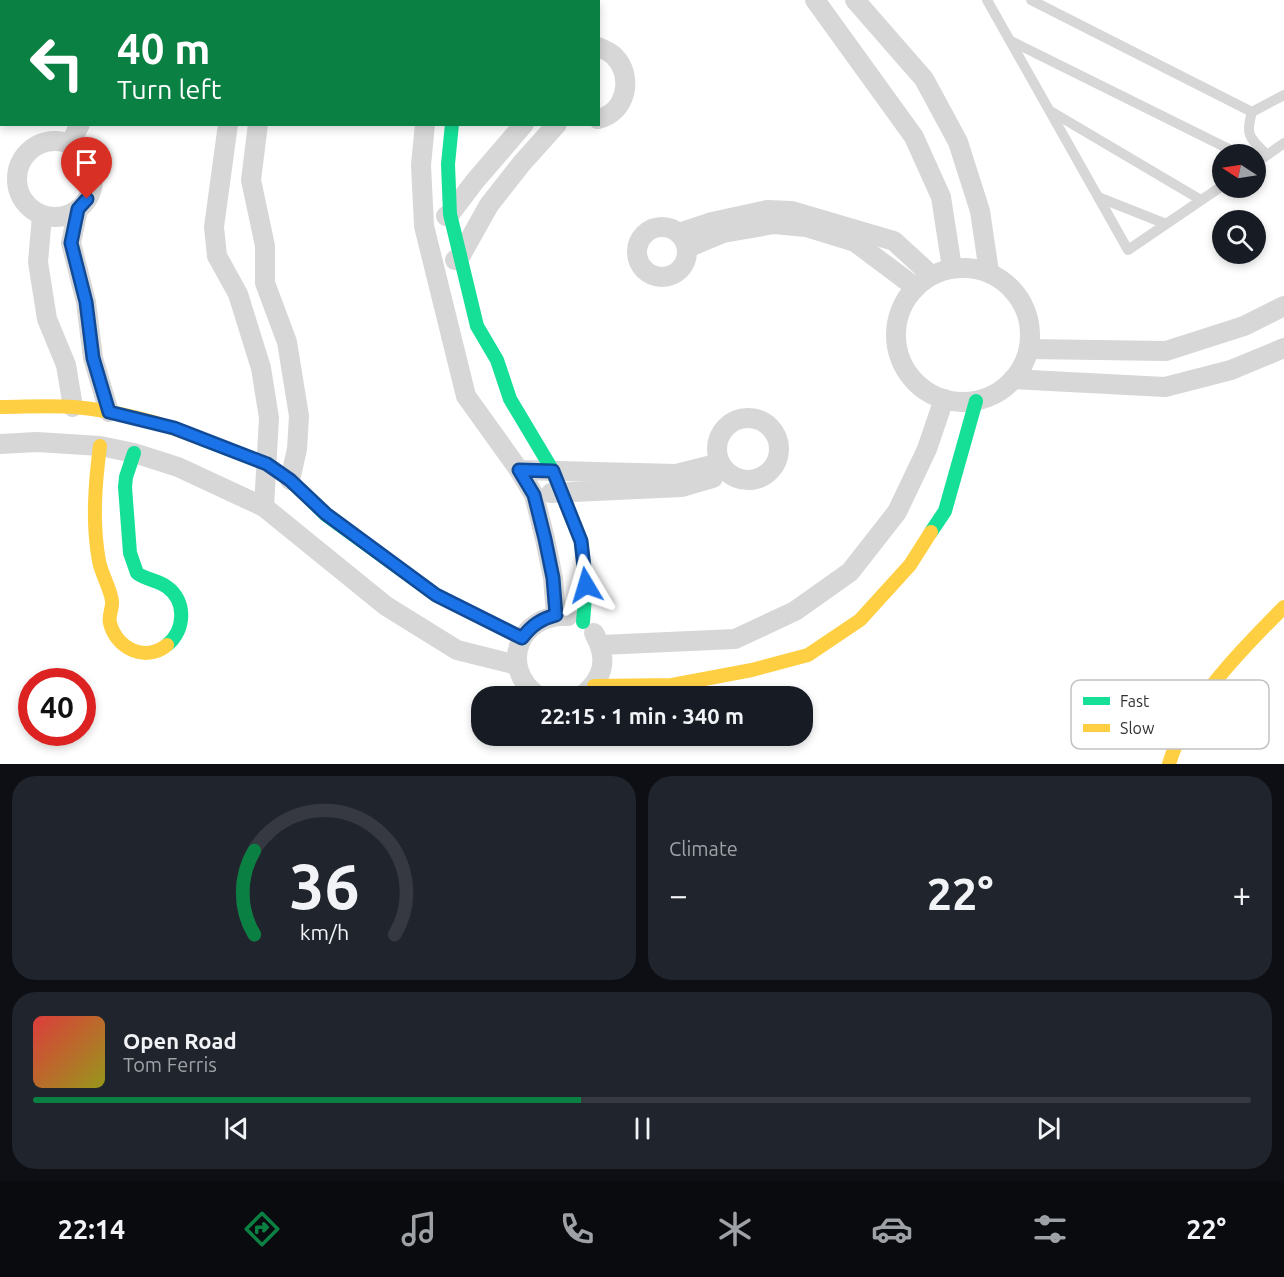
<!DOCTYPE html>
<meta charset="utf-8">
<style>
:root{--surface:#171b24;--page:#20242c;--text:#f1f3f6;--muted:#9ea1a6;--line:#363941;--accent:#0b8043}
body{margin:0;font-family:Ubuntu,sans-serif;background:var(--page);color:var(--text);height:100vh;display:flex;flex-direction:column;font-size:22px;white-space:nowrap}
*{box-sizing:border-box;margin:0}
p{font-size:20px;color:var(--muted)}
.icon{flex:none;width:33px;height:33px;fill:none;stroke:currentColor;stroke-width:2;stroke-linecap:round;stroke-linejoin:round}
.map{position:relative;height:764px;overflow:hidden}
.details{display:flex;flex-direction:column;gap:12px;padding:12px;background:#0d0f14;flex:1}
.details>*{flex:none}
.hud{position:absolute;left:0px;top:0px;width:600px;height:126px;box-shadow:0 3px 9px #0003;background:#0b8043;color:#fff;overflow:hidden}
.needle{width:39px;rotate:282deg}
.tools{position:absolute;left:1212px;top:144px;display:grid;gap:12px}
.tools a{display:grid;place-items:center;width:54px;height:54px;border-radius:50%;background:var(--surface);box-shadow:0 3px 9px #0003;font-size:30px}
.speed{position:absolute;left:18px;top:668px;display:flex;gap:12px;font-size:30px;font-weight:700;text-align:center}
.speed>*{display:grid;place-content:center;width:78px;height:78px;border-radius:50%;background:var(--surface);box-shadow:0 3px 9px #0003;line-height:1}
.speed .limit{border:9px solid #d22;background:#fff;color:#111}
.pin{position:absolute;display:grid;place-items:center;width:51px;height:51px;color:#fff;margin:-62px -26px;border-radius:50% 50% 50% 0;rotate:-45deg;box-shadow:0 0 6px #0007}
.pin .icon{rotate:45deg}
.me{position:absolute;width:66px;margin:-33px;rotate:353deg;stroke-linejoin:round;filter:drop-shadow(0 0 4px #0008)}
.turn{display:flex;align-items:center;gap:21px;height:126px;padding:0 18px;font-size:27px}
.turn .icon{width:78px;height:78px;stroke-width:2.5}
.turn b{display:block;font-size:42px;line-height:51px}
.big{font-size:45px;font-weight:600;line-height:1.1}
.details .widget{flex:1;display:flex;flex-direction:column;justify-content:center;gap:9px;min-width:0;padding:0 21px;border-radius:24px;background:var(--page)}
.details .dial{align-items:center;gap:0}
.dial svg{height:156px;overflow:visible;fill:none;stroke:var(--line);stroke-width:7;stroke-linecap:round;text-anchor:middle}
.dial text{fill:var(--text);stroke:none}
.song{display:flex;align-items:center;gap:18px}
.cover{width:72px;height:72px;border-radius:9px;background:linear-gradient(135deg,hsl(0 70% 55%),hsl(60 70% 35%))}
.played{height:6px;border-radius:3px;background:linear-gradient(90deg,var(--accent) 45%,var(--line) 45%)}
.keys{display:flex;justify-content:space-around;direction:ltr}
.heat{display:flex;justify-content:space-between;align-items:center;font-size:33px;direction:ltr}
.details .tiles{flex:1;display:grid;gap:12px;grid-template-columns:1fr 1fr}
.widget:last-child{grid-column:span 2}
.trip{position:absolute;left:471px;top:686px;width:342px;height:60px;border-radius:24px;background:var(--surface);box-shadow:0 3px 9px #0003;font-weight:600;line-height:60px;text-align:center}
.tabs{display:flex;height:96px;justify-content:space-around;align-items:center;background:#090b0e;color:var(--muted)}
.tabs .icon{width:42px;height:42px}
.tabs .on{color:var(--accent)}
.tabs b{font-size:27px;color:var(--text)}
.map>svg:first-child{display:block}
</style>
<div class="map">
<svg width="1284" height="764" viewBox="0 0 1284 764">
<rect width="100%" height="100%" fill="#fff"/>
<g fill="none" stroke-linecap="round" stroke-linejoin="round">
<g stroke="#d7d7d7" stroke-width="10">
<polyline points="987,0 1128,250 1222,186"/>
<polyline points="1031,0 1252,112"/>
<polyline points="1011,41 1239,154"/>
<polyline points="1052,112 1201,200"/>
<path d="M1267,155C1250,138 1245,136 1252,112L1284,95"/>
<polyline points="1256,163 1284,143"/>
<polyline points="1098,197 1166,224"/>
</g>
<g stroke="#d7d7d7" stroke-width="20">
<polyline points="107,0 107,2"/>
<polyline points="815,0 914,137 941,197 952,268"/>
<polyline points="855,0 924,79 958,142 980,211 989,272"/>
<polyline points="295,2 296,0"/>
<polyline points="449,2 450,0"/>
<polyline points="500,2 501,0"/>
<path d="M598,47C605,50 611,52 615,57C634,77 626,113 598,119"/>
<polyline points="228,124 214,227 217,256 238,294 261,368 269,418 264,507"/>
<polyline points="258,124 251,180 265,246 265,283 287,342 299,416 297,449 290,480"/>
<polyline points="425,124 421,165 424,226 466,396 519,470 534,495 545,539 553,578 556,615"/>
<circle cx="55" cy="179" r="38"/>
<polyline points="70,144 80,124"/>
<polyline points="78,209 71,243 86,302 93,358 109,412"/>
<polyline points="42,216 38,262 47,319 66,365 73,407"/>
<polyline points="446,216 450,214 475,181 524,124"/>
<circle cx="662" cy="252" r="25"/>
<polyline points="679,233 712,222 767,210 792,211 894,241 931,275"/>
<polyline points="687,248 723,233 774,224 806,227 855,242 915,287"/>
<polyline points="455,260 461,255 489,205 522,163 557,124"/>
<circle cx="963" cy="335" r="67"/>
<polyline points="1029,349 1166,351 1244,326 1284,306"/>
<polyline points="1013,379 1165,387 1231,370 1284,348"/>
<circle cx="748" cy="449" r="31"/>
<polyline points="0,444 37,442 100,446 134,453 178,467 264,507 386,606 457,650 517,665"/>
<polyline points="519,470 676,474 720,463"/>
<polyline points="551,493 682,487 713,478"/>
<polyline points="601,645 735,639 795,611 850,572 897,512 927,449 944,399"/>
<path d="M538,696C498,667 519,613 568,616"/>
<path d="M582,696C605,677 608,658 594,633"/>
</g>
<g stroke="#16e098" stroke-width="14">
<polyline points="452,124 448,164 450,214 477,326 497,360 510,399 553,471 581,541 586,585 583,622"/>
<polyline points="199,438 267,464 290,480 326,515 436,595 522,638"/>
<path d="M134,453L126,477L125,487L130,553L137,573C146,580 158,580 167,587C187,601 185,631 167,645"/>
<polyline points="931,532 945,511 976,401"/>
</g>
<g stroke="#ffcf43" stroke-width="14">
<path d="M0,407C24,407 50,405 74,407C116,411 160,422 199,438"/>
<path d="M100,446C95,484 92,523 99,561C101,573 111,590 112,601C113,608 108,616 110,623C116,648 145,663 167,645"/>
<polyline points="594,686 672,685 752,670 808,655 860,620 910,565 931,532"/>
<path d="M1169,764C1187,704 1241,650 1284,607"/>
</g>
</g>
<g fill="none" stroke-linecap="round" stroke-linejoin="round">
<g stroke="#114b97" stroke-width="15">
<path id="route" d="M87,199L78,209L71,243L86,302L93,358L109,412L174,428L267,464L290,480L326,514L436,595L522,638C532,625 541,619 556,615L553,578L545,539L534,495L519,470L553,471L581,541L586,585"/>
</g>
<use href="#route" stroke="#1a73e8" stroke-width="10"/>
</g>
<rect x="1071" y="680" width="198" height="69" rx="9" fill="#fff" stroke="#c2c2c2" stroke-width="1.5"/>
<rect x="1083" y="697" width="27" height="8" fill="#16e098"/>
<rect x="1083" y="724" width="27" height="8" fill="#ffcf43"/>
<g font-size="16" fill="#333">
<text x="1120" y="707">Fast</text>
<text x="1120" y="734">Slow</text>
</g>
</svg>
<div class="tools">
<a><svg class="needle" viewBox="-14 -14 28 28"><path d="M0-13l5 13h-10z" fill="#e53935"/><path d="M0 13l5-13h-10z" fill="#9ea1a6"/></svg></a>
<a><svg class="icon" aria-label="search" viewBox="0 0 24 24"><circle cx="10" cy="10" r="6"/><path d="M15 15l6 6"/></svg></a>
</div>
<div class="speed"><div class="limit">40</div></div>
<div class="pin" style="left:87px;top:199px;background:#d93025"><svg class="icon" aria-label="arrive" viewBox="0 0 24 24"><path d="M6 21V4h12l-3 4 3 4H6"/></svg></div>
<svg class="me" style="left:586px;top:585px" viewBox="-20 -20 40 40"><path d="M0-17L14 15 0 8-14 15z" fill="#1a73e8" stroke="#fff" stroke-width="4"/></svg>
<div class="trip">22:15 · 1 min · 340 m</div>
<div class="hud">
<div class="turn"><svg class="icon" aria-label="left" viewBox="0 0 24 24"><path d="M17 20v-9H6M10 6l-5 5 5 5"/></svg><div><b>40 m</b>Turn left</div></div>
</div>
</div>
<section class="details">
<div class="tiles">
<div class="widget dial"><svg viewBox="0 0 100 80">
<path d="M14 69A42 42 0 1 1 86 69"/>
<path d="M14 69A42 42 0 0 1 14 26" stroke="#0b8043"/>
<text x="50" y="56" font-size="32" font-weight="700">36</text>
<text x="50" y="72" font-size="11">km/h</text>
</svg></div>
<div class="widget"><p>Climate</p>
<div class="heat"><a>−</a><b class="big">22°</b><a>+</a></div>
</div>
<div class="widget">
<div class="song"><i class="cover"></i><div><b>Open Road</b><p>Tom Ferris</p></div></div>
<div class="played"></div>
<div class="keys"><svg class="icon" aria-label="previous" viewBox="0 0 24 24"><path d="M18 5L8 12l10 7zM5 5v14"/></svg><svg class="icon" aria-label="pause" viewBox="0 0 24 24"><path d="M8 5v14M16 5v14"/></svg><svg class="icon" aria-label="next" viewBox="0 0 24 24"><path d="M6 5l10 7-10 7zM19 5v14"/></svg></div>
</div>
</div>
</section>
<nav class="tabs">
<b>22:14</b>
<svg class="icon on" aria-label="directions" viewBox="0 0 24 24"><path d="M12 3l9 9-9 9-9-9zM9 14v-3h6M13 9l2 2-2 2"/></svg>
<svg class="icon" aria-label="music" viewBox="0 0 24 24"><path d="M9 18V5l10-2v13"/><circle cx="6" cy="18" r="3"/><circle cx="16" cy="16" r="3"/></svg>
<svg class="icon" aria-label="phone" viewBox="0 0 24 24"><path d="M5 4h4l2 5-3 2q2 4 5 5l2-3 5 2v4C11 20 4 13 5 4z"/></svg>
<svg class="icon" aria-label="climate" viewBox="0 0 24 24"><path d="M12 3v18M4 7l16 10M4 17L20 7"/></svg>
<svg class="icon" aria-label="car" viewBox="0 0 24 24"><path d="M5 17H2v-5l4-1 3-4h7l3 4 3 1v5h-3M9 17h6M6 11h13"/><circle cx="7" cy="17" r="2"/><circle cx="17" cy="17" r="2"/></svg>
<svg class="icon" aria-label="filters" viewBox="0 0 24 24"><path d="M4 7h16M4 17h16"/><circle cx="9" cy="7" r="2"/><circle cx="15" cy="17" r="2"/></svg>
<b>22°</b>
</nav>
